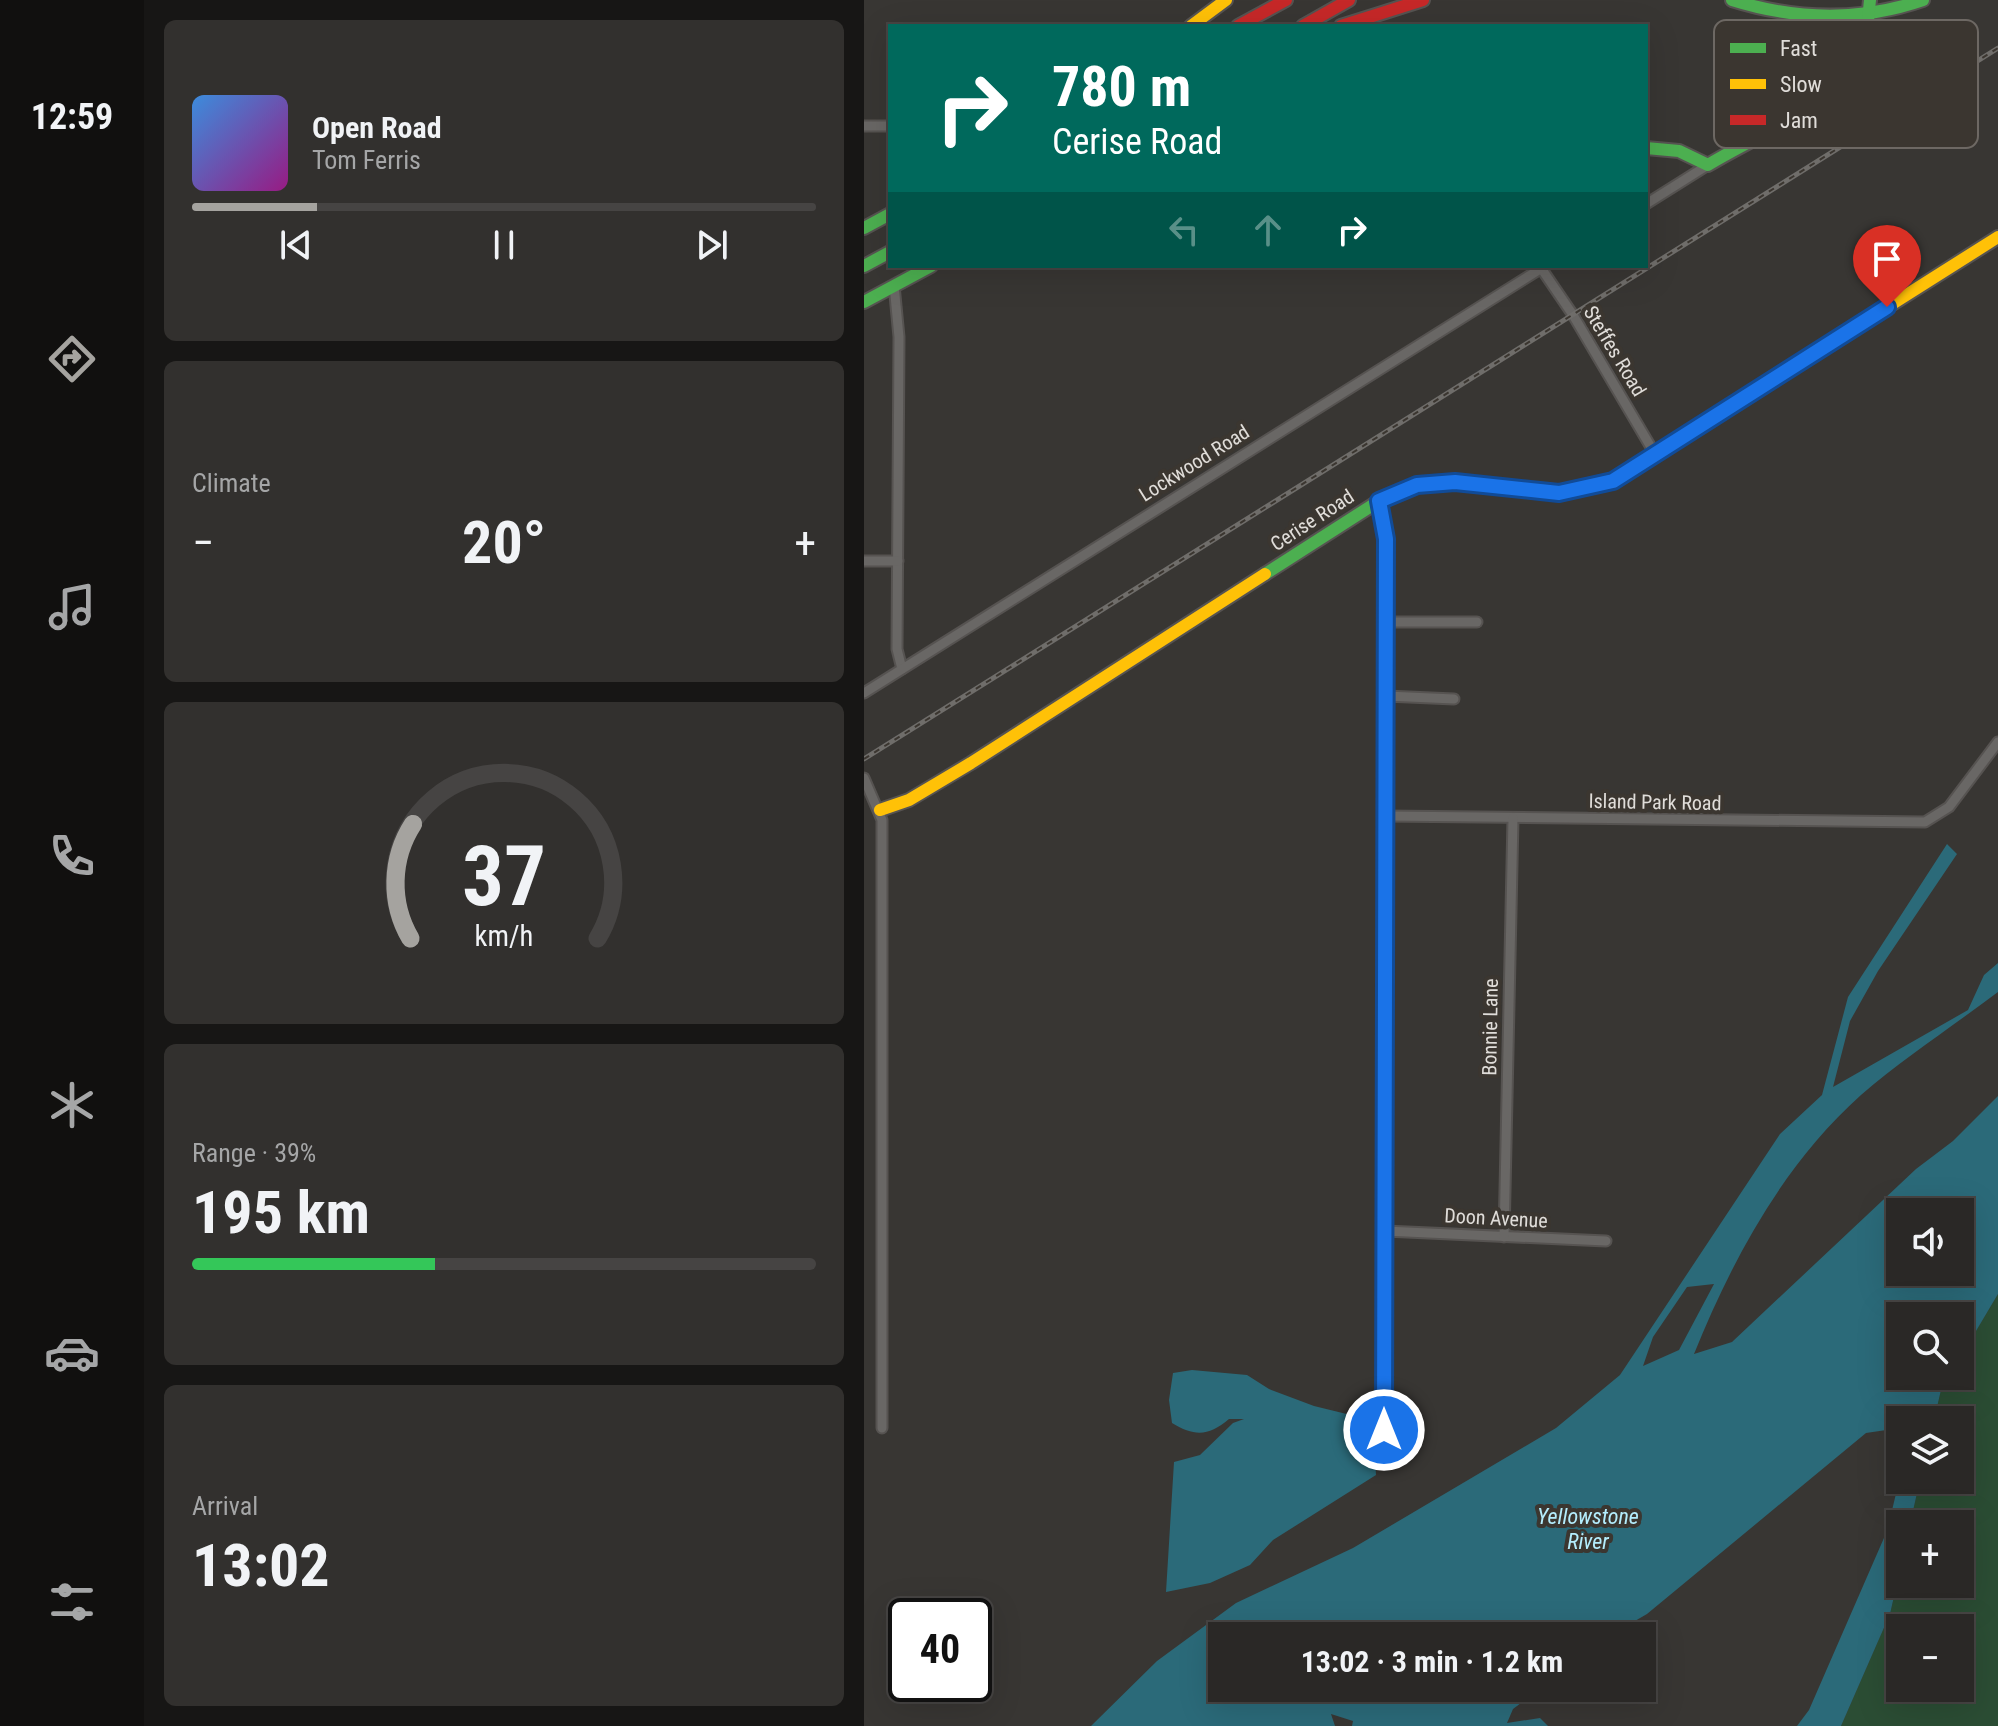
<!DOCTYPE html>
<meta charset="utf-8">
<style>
:root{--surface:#2a2826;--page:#32302e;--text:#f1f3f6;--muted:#a5a6a7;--line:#464443;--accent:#a5a39f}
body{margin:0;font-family:"Roboto Condensed",sans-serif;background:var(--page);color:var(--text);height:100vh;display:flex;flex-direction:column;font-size:30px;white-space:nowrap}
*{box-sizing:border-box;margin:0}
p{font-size:26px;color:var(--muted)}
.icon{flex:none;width:44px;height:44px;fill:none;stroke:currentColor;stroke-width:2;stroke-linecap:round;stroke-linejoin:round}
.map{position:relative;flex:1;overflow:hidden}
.sheet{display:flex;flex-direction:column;gap:20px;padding:20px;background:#171615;width:720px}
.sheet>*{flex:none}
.guide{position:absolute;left:24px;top:24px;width:760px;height:244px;border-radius:0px;box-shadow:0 8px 32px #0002,0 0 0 2px var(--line);background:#00695c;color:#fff;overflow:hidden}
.controls{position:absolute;left:1022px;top:1198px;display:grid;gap:16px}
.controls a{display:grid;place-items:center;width:88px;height:88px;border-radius:0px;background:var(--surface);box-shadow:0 8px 32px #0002,0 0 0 2px var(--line);font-size:40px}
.speed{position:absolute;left:24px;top:1598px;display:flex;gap:16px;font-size:40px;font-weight:700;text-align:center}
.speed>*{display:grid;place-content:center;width:104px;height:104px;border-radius:50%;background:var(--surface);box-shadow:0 8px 32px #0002,0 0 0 2px var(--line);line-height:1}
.speed .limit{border:4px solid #111;border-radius:12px;background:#fff;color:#111}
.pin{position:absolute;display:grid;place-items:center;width:68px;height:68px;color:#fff;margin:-82px -34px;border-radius:50% 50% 50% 0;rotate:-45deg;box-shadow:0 0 8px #0007}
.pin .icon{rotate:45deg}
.me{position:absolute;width:88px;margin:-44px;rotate:0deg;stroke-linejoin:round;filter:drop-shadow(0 0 6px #0008)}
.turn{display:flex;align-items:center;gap:28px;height:168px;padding:0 32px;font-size:36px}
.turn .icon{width:104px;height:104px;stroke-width:2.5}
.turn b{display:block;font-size:56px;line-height:68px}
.lanes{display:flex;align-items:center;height:76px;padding:0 32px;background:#0003;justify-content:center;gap:40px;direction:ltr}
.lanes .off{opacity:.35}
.big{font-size:60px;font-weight:700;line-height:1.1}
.sheet .tile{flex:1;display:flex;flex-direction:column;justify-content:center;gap:12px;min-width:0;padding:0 28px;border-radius:12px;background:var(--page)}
.sheet .dial{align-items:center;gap:0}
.dial svg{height:208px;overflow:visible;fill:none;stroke:var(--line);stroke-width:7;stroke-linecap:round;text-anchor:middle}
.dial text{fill:var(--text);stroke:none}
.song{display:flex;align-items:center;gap:24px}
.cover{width:96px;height:96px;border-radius:12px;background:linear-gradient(135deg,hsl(210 70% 55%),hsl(310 70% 35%))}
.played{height:8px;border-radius:4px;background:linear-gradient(90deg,var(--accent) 20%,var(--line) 20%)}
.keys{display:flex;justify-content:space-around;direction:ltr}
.heat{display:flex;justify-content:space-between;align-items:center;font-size:44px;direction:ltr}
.charge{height:12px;border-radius:6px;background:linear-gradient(90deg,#34c759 39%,var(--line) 0)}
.trip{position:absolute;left:344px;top:1622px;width:448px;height:80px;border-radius:0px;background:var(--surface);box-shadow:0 8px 32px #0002,0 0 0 2px var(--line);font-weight:700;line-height:80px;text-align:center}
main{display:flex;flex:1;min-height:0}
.menu{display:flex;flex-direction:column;width:144px;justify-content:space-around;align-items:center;background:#11100f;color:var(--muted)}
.menu .icon{width:56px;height:56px}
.menu .selected{color:var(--accent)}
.menu b{font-size:36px;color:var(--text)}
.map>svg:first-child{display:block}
</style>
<main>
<nav class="menu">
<b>12:59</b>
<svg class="icon selected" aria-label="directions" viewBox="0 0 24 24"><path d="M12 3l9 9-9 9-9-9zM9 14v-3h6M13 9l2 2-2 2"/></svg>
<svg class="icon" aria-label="music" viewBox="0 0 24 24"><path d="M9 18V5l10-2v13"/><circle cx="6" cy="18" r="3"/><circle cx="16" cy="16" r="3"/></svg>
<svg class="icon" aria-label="phone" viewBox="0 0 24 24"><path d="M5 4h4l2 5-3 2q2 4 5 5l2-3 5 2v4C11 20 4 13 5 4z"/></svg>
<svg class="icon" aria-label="climate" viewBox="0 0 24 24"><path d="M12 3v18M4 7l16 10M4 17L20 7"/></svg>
<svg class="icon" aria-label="car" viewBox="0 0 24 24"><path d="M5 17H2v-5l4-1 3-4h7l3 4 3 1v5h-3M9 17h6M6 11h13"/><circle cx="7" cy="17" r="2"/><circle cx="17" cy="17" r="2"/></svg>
<svg class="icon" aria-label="filters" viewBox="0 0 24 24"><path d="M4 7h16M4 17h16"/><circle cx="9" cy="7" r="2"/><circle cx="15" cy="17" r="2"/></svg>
</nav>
<section class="sheet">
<div class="tile">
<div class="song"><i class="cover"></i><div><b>Open Road</b><p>Tom Ferris</p></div></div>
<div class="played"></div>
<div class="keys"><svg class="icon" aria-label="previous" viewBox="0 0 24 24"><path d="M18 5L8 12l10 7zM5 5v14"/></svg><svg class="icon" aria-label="pause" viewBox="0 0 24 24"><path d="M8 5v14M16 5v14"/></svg><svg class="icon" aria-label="next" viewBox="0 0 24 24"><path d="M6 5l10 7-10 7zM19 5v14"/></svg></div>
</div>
<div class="tile"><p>Climate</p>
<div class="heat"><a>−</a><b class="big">20°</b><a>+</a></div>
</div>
<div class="tile dial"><svg viewBox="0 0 100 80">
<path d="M14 69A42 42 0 1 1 86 69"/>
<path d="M14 69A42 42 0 0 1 15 25" stroke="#a5a39f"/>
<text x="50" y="56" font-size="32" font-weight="700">37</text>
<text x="50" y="72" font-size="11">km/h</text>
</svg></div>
<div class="tile"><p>Range · 39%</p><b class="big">195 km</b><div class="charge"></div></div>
<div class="tile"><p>Arrival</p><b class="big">13:02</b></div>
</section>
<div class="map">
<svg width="1134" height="1726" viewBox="0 0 1134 1726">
<rect width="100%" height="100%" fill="#383633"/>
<path fill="#2b4d34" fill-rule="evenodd" d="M1134,1294V1726H977L1026,1614L1036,1570V1584H1096V1524H1046L1056,1480H1096V1420H1070L1077,1390L1085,1376H1096V1358ZM1036,1628H1096V1688H1036Z"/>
<g fill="#2b6a79" fill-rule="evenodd">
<path d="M1083,844L1093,854L1014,971L986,1021L969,1087L1104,1010L1120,975L1134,963V992C1089,1026 1040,1058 997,1095C919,1165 869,1258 830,1354L868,1342L1052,1169L1089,1141L1134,1096V1294L1096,1358V1316H1036V1376H1085L1077,1390L1070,1420H1036V1428L1002,1433L783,1614L745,1636H358V1688H677L649,1709L643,1723L676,1718L684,1726H488L489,1721L467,1714L471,1726H227L293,1661L372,1603L489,1548L692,1428L756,1375L916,1134L958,1095L984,997ZM1036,1212H1096V1272H1036ZM850,1284L815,1350L779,1366L789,1337L823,1287Z"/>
<path d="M328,1370L383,1375L405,1389L450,1406L499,1418L510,1439L512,1475L409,1540L386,1565L346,1583L302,1592L310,1462L336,1455L369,1423L380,1419H365C345,1436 331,1437 308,1423L305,1400L309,1373Z"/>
<polygon points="1036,1477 1056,1480 1046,1524 1036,1524 1036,1570 1026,1614 977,1726 933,1726 945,1710 1023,1531"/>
</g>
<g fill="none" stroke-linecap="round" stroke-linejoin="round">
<g stroke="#565351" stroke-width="13">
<g id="street">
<polyline points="0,126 26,126"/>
<polyline points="782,204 844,165"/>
<polyline points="677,268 709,315 791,454"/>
<polyline points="30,285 35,337 33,649 38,669"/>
<polyline points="0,561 34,561"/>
<polyline points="522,622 613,622"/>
<polyline points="0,693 681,266"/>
<polyline points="522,696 590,699"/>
<polyline points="0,778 18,820 18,1428"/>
<polyline points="522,816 1061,822 1085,807 1134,742"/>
<polyline points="521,1231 742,1241"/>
<polyline points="640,1237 649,818"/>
</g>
</g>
<g stroke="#565351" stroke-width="16">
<g id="fast">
<path d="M868,0C932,20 995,22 1059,0"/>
<path d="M782,148L815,151L844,165C893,135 966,108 995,55C1004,39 1004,18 1006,0"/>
<polyline points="0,228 26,214"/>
<polyline points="0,266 26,252"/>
<polyline points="0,302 67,266"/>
<polyline points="401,574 515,501 553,485 591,482 695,493 750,480"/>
</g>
</g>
<g stroke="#565351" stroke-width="16">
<g id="slow">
<polyline points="327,26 362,0"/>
<polyline points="750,480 1134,237"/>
<polyline points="16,810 45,800 107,763 401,574"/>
<polyline points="520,1458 521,1039"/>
</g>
</g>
<g stroke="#565351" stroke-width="16">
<g id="jam">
<polyline points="374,26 422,0"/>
<polyline points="439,26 485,0"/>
<polyline points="477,26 559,0"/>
<polyline points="515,501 522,539 521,1039"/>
</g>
</g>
<use href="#street" stroke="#696765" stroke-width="9"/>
<use href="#fast" stroke="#4caf50" stroke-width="12"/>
<use href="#slow" stroke="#ffc107" stroke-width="12"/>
<use href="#jam" stroke="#c62828" stroke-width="12"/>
<g stroke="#6f6d6a" stroke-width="5">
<polyline id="rail" points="0,759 1134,48"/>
</g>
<use href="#rail" stroke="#3b3630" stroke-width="2" stroke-dasharray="6" stroke-linecap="butt"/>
</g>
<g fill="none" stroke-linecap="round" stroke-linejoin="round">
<g stroke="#114b97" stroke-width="20">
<polyline id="route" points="520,1430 522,539 515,501 553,485 591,482 695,493 749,481 1023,307"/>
</g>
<use href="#route" stroke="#1a73e8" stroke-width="14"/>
</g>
<g text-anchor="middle" stroke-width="8" stroke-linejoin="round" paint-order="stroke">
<g font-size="20" fill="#e0ddd9" stroke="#3b3630">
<text transform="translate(751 351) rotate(59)" y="7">Steffes Road</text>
<text transform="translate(330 463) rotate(-32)" y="7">Lockwood Road</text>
<text transform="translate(448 520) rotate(-33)" y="7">Cerise Road</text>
<text transform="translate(791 802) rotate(1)" y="7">Island Park Road</text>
<text transform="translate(626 1027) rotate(-89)" y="7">Bonnie Lane</text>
<text transform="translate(632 1218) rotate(3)" y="7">Doon Avenue</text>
</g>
<g font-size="22" font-style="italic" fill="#b4edfd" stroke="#3b3630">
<text x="724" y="1524">Yellowstone<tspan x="724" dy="25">River</tspan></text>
</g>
</g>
<rect x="850" y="20" width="264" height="128" rx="12" fill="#3b3630" stroke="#6d6863" stroke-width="2"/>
<rect x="866" y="43" width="36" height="10" fill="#4caf50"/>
<rect x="866" y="79" width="36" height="10" fill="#ffc107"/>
<rect x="866" y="115" width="36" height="10" fill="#c62828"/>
<g font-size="22" fill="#e0ddd9">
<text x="916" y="56">Fast</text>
<text x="916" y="92">Slow</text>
<text x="916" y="128">Jam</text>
</g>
</svg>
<div class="controls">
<a><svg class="icon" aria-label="sound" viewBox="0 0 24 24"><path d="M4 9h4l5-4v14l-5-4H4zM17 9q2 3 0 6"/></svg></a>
<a><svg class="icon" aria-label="search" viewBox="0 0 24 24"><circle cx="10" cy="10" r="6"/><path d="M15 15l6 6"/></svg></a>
<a><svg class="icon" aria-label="layers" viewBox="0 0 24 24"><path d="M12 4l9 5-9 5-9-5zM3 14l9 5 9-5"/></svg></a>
<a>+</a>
<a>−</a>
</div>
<div class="speed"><div class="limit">40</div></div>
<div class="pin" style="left:1023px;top:307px;background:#d93025"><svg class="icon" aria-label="arrive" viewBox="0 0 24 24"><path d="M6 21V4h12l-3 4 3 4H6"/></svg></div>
<svg class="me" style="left:520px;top:1430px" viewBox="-20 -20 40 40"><circle r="17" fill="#1a73e8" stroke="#fff" stroke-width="3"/><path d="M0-11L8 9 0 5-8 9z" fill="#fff"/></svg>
<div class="trip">13:02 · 3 min · 1.2 km</div>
<div class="guide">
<div class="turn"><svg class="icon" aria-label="right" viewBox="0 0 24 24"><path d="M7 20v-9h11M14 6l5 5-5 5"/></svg><div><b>780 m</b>Cerise Road</div></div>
<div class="lanes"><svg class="icon off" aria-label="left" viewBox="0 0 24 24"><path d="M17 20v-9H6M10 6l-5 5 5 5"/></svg><svg class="icon off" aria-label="ahead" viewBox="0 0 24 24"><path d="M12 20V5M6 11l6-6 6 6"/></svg><svg class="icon" aria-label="right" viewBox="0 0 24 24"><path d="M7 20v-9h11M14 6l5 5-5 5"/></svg></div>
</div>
</div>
</main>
